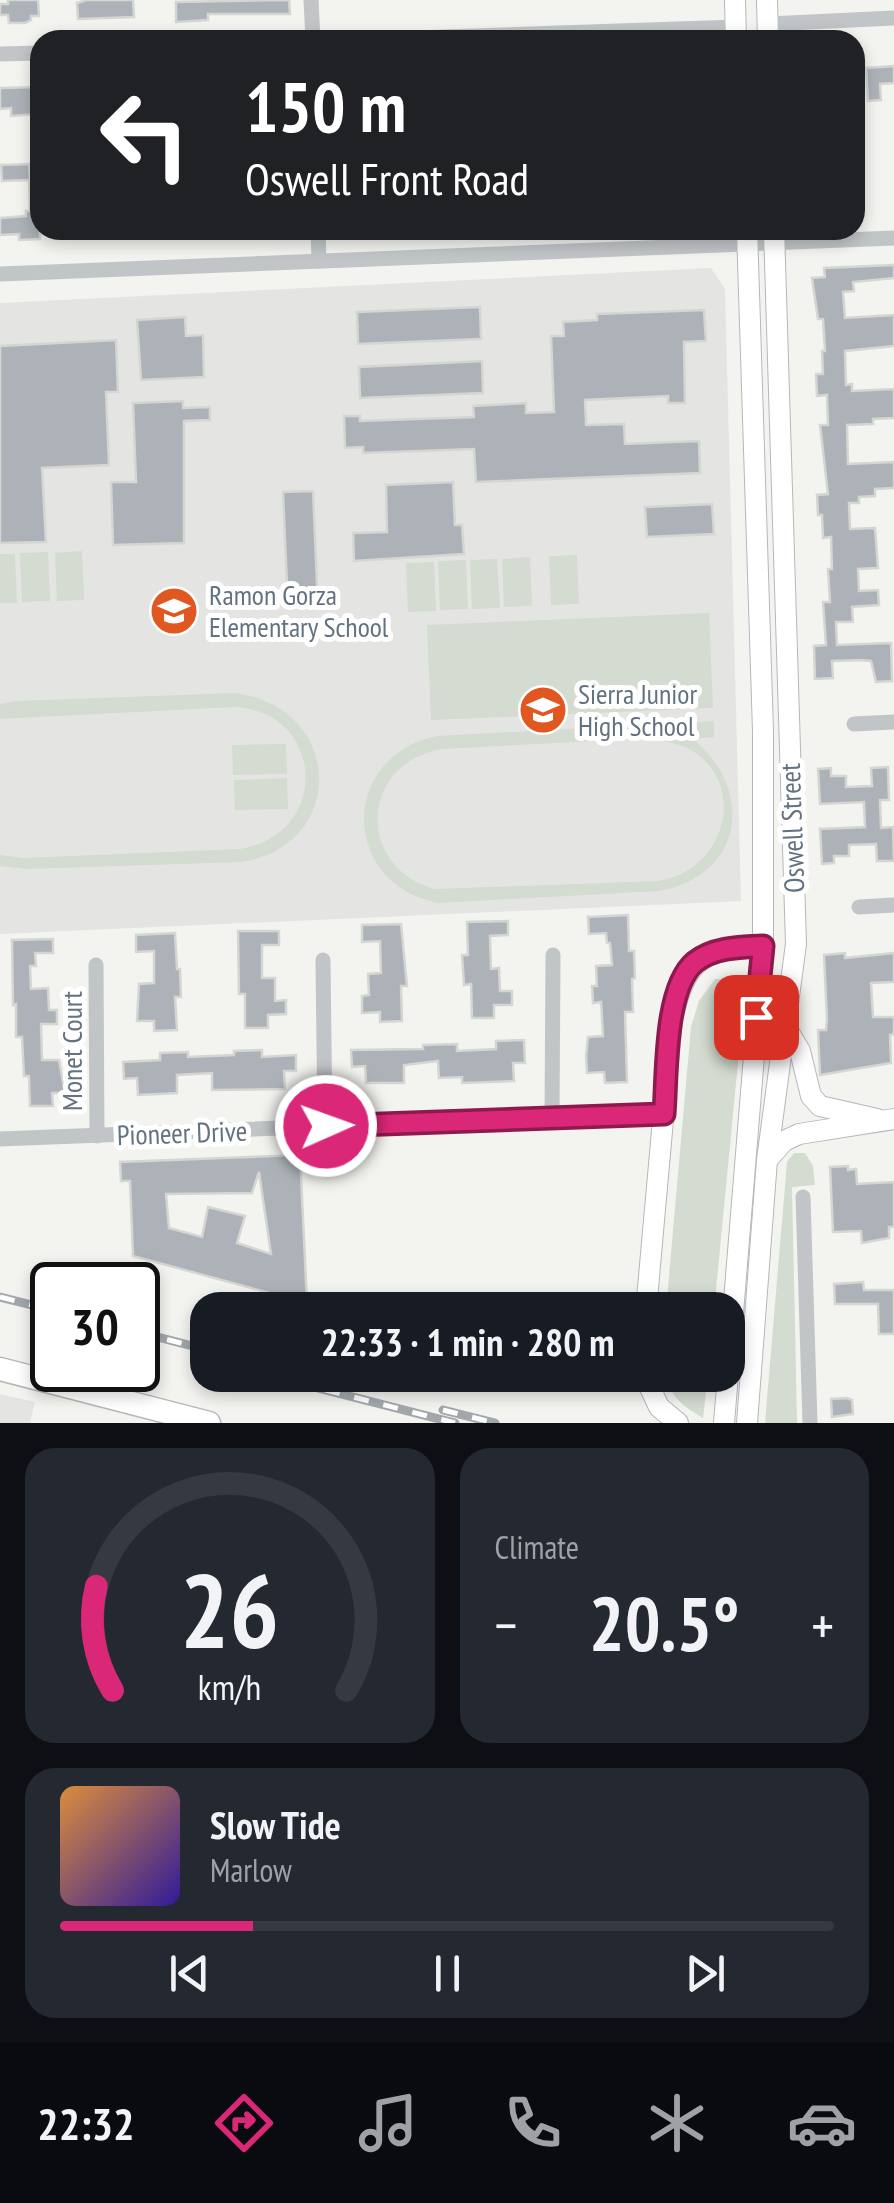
<!DOCTYPE html>
<meta charset="utf-8">
<style>
:root{--surface:#171b24;--page:#242831;--text:#f1f3f6;--muted:#9ea1a6;--line:#363941;--accent:#db2777}
body{margin:0;font-family:"PT Sans Narrow",sans-serif;background:var(--page);color:var(--text);height:100vh;display:flex;flex-direction:column;font-size:38px;white-space:nowrap}
*{box-sizing:border-box;margin:0}
p{font-size:32px;color:var(--muted)}
.icon{flex:none;width:55px;height:55px;fill:none;stroke:currentColor;stroke-width:2;stroke-linecap:round;stroke-linejoin:round}
.map{position:relative;height:1423px;overflow:hidden}
.details{display:flex;flex-direction:column;gap:25px;padding:25px;background:#0d0f14;flex:1}
.details>*{flex:none}
.hud{position:absolute;left:30px;top:30px;width:835px;height:210px;border-radius:30px;box-shadow:0 5px 15px #0003;background:#202124;color:#fff;overflow:hidden}
.speed{position:absolute;left:30px;top:1262px;display:flex;gap:20px;font-size:50px;font-weight:700;text-align:center}
.speed>*{display:grid;place-content:center;width:130px;height:130px;border-radius:50%;background:var(--surface);box-shadow:0 5px 15px #0003;line-height:1}
.speed .limit{border:5px solid #111;border-radius:15px;background:#fff;color:#111}
.pin{position:absolute;display:grid;place-items:center;width:85px;height:85px;color:#fff;margin:-42px;border-radius:20px;box-shadow:0 5px 15px #0006}
.me{position:absolute;width:110px;margin:-55px;rotate:88deg;stroke-linejoin:round;filter:drop-shadow(0 0 8px #0008)}
.turn{display:flex;align-items:center;gap:35px;height:210px;padding:0 50px;font-size:45px}
.turn .icon{width:130px;height:130px;stroke-width:2.5}
.turn b{display:block;font-size:70px;line-height:85px}
.big{font-size:75px;font-weight:800;line-height:1.1}
.details .card{flex:1;display:flex;flex-direction:column;justify-content:center;gap:15px;min-width:0;padding:0 35px;border-radius:30px;background:var(--page)}
.details .dial{align-items:center;gap:0}
.dial svg{height:260px;overflow:visible;fill:none;stroke:var(--line);stroke-width:7;stroke-linecap:round;text-anchor:middle}
.dial text{fill:var(--text);stroke:none}
.song{display:flex;align-items:center;gap:30px}
.cover{width:120px;height:120px;border-radius:15px;background:linear-gradient(135deg,hsl(30 70% 55%),hsl(250 70% 35%))}
.played{height:10px;border-radius:5px;background:linear-gradient(90deg,var(--accent) 25%,var(--line) 25%)}
.keys{display:flex;justify-content:space-around;direction:ltr}
.heat{display:flex;justify-content:space-between;align-items:center;font-size:55px;direction:ltr}
.details .tiles{flex:1;display:grid;gap:25px;grid-template-columns:1fr 1fr}
.card:last-child{grid-column:span 2}
.trip{position:absolute;left:190px;top:1292px;width:555px;height:100px;border-radius:30px;background:var(--surface);box-shadow:0 5px 15px #0003;font-weight:800;line-height:100px;text-align:center}
.menu{display:flex;height:160px;justify-content:space-around;align-items:center;background:#090b0e;color:var(--muted)}
.menu .icon{width:70px;height:70px}
.menu .current{color:var(--accent)}
.menu b{font-size:45px;color:var(--text)}
.map>svg:first-child{display:block}
</style>
<div class="map">
<svg width="894" height="1423" viewBox="0 0 894 1423">
<rect width="100%" height="100%" fill="#f3f4ef"/>
<g fill="#e4e5e3">
<polygon points="711,268 725,289 741,901 0,934 0,303"/>
<polygon points="0,1394 35,1402 30,1423 0,1423"/>
</g>
<g fill="#d4dbd0" fill-rule="evenodd">
<polygon points="82,551 84,600 57,601 55,553"/>
<polygon points="48,552 50,601 22,602 20,553"/>
<polygon points="0,554 15,554 17,603 0,603"/>
<polygon points="577,555 579,604 551,605 549,556"/>
<polygon points="530,557 532,606 504,607 502,559"/>
<polygon points="497,559 500,608 472,609 470,560"/>
<polygon points="466,560 468,609 440,610 438,561"/>
<polygon points="434,562 436,611 408,612 406,563"/>
<polygon points="709,613 713,708 431,720 427,625"/>
<path d="M235,693C345,708 347,845 242,862L27,869L0,866V855L23,858L239,849C331,836 326,711 234,707L0,719V704L16,701Z"/>
<path d="M714,721V737L693,739C755,790 744,876 659,891L438,903C340,884 339,756 437,736ZM652,738C664,741 677,743 689,749C751,784 724,872 658,881L435,889C355,867 360,763 442,749Z"/>
<polygon points="286,744 287,774 233,775 232,745"/>
<polygon points="287,778 288,809 235,810 234,780"/>
<polygon points="715,979 728,979 738,996 742,1022 714,1310 666,1310 691,1027 699,1001"/>
<polygon points="794,1153 805,1153 813,1166 815,1185 792,1187 797,1423 765,1423 787,1162"/>
<path d="M666,1375H708L703,1418C685,1407 670,1398 666,1375Z"/>
</g>
<g fill="#acb2b7" stroke="#d5d5d2" stroke-width="2.5" fill-rule="evenodd">
<polygon points="8,0 38,0 39,16 31,16 31,20 25,23 9,23 8,15 0,15 0,4 8,4"/>
<polygon points="87,0 133,0 134,17 78,19 77,3"/>
<polygon points="289,0 290,14 208,14 208,20 176,22 176,2"/>
<polygon points="894,66 894,83 880,84 881,100 868,101 866,68"/>
<polygon points="40,87 40,114 11,116 11,108 0,109 0,88"/>
<polygon points="29,164 30,178 40,178 40,239 19,240 19,234 0,235 0,218 26,216 26,211 30,211 29,180 2,181 1,165"/>
<polygon points="894,265 894,278 853,282 854,291 843,292 845,318 894,315 894,346 845,351 846,385 852,384 852,391 894,389 894,418 873,419 873,424 847,425 848,464 894,462 894,488 875,489 875,496 859,497 859,503 849,503 850,529 875,528 878,568 858,569 859,591 878,590 879,605 852,607 853,622 836,622 837,645 891,643 892,681 876,682 871,661 861,660 832,661 833,678 815,679 814,646 826,645 823,602 830,602 828,569 832,569 831,537 823,538 822,515 818,515 817,495 828,494 820,425 828,425 827,395 817,396 816,374 823,374 822,351 825,351 823,319 818,319 812,278 825,277 824,268"/>
<polygon points="480,307 481,339 358,344 357,312"/>
<polygon points="704,310 706,341 684,342 685,403 668,403 668,396 585,400 586,425 624,424 625,444 699,441 700,473 476,482 474,449 363,453 363,447 345,448 344,416 360,416 360,421 474,417 473,406 526,403 526,413 554,412 551,336 564,336 563,322 597,320 597,314"/>
<polygon points="185,317 186,336 203,335 204,377 141,380 137,320"/>
<polygon points="116,340 118,392 106,392 109,465 42,468 46,542 0,543 0,346"/>
<polygon points="482,361 483,393 360,398 359,367"/>
<polygon points="183,401 183,408 210,407 210,420 184,421 184,543 113,545 111,482 136,482 133,403"/>
<polygon points="453,482 455,525 462,525 464,554 354,561 353,533 387,532 386,485"/>
<polygon points="313,491 318,608 288,609 283,492"/>
<polygon points="712,504 714,534 647,537 645,507"/>
<polygon points="888,767 889,800 880,800 881,828 893,827 894,861 877,861 876,844 849,845 849,856 834,856 834,863 822,864 820,829 865,827 864,802 820,804 818,769 831,768 831,776 846,776 846,787 872,786 871,768"/>
<polygon points="628,915 629,951 634,951 635,978 632,979 633,1012 625,1012 627,1082 605,1083 604,1072 587,1073 586,1056 588,1037 603,1036 601,1002 593,1003 592,986 597,986 596,966 612,965 610,943 607,943 606,933 589,934 588,917"/>
<polygon points="508,921 508,935 490,936 491,969 499,968 500,991 512,991 512,1005 494,1005 494,1018 472,1018 471,984 464,985 462,955 468,955 467,922"/>
<polygon points="401,924 407,986 401,986 402,1021 380,1022 380,1012 362,1013 362,996 369,995 368,974 381,973 380,941 362,942 362,925"/>
<polygon points="238,931 279,931 279,945 262,945 262,978 275,978 275,1001 286,1000 286,1014 268,1015 268,1028 245,1028 245,994 239,994"/>
<polygon points="175,933 177,969 180,969 181,997 175,997 177,1030 154,1031 154,1021 137,1021 139,984 154,983 154,951 136,952 136,935"/>
<polygon points="53,939 53,953 35,953 36,966 30,966 31,989 48,988 49,1010 57,1010 57,1024 41,1024 42,1060 59,1060 65,1093 52,1093 53,1106 30,1106 29,1076 24,1076 22,1037 16,1037 16,1004 13,1005 12,940"/>
<polygon points="845,953 845,958 894,953 894,982 871,983 873,1017 894,1017 894,1034 890,1035 891,1063 820,1075 818,1030 826,1030 827,1019 824,955"/>
<polygon points="524,1040 525,1063 513,1063 514,1081 462,1083 462,1077 439,1078 438,1061 404,1065 404,1083 366,1083 365,1066 352,1067 351,1050 423,1049 423,1045 457,1044 457,1051 496,1049 496,1041"/>
<polygon points="262,1050 262,1057 296,1055 296,1071 284,1071 285,1089 212,1090 212,1073 177,1075 177,1093 138,1095 137,1078 124,1079 123,1062 160,1060 160,1053 188,1052 188,1057 234,1055 234,1051"/>
<path d="M300,1155L307,1303L133,1256L130,1181H121L120,1162ZM259,1172L271,1254L237,1243L245,1216L208,1207L202,1237L169,1228L166,1194L252,1193Z"/>
<polygon points="848,1166 848,1170 856,1169 857,1184 894,1182 894,1227 889,1227 889,1238 862,1243 861,1231 833,1232 830,1167"/>
<polygon points="863,1282 864,1290 894,1290 894,1334 879,1334 878,1304 835,1304 834,1284"/>
<polygon points="847,1398 852,1400 853,1414 832,1417 831,1399"/>
</g>
<g fill="none" stroke-linecap="round" stroke-linejoin="round">
<g stroke="#b4b8bc" stroke-width="22">
<g id="secondary">
<polyline points="735,0 736,40"/>
<polyline points="767,0 768,40"/>
<polyline points="785,1026 800,1051 811,1096 820,1106 877,1119"/>
<polyline points="768,1159 784,1141 799,1134 894,1119"/>
<path d="M646,1310L672,1019C686,959 702,949 763,946"/>
<polyline points="644,1375 659,1407 678,1423"/>
<polyline points="724,1423 763,946 763,731 747,230"/>
<polyline points="747,1423 767,1160 796,944 774,230"/>
</g>
</g>
<g stroke="#b4b8bb" stroke-width="25">
<polyline id="primary" points="0,1369 209,1423"/>
</g>
<g stroke="#c1c5c8" stroke-width="15">
<polyline points="311,0 313,40"/>
<polyline points="768,24 894,18"/>
<polyline points="356,40 736,27"/>
<polyline points="0,54 40,53"/>
<polyline points="318,230 319,261"/>
<polyline points="0,274 894,238"/>
<polyline points="854,724 894,722"/>
<polyline points="859,907 894,905"/>
<polyline points="323,960 325,1126"/>
<polyline points="96,965 97,1136"/>
<polyline points="552,1117 553,955"/>
<polyline points="0,1139 664,1113"/>
<polyline points="803,1197 810,1423"/>
</g>
<use href="#secondary" stroke="#fff" stroke-width="20"/>
<use href="#primary" stroke="#fff" stroke-width="22"/>
<g stroke="#a2a7ac" stroke-width="9">
<g id="rail">
<polyline points="0,1297 52,1310"/>
<polyline points="138,1332 208,1350"/>
<polyline points="267,1375 455,1423"/>
<polyline points="443,1410 495,1423"/>
</g>
</g>
<use href="#rail" stroke="#fff" stroke-width="5" stroke-dasharray="15" stroke-linecap="butt"/>
</g>
<g fill="none" stroke-linecap="round" stroke-linejoin="round">
<g stroke="#8e194d" stroke-width="25">
<path id="route" d="M326,1126L664,1114C667,1075 664,988 695,962C714,947 741,947 763,946L756,1017"/>
</g>
<use href="#route" stroke="#db2777" stroke-width="18"/>
</g>
<defs>
<g id="school-disc" transform="scale(2.5)"><circle r="9.5" fill="#e15722" stroke="#fff"/><path d="M0-5L7-2L0 1L-7-2ZM-4 1L0 2.5L4 1V4Q0 6-4 4Z" fill="#fff"/></g>
</defs>
<g fill-rule="evenodd">
<use href="#school-disc" x="174" y="611"/>
<use href="#school-disc" x="543" y="710"/>
</g>
<g text-anchor="middle" stroke-width="10" stroke-linejoin="round" paint-order="stroke">
<g font-size="28" fill="#637280" stroke="#fff" text-anchor="start">
<text x="209" y="605">Ramon Gorza<tspan x="209" dy="32">Elementary School</tspan></text>
<text x="578" y="704">Sierra Junior<tspan x="578" dy="32">High School</tspan></text>
</g>
<g font-size="28" fill="#637280" stroke="#fff">
<text transform="translate(792 828) rotate(-92)" y="10">Oswell Street</text>
<text transform="translate(72 1051) rotate(-90)" y="10">Monet Court</text>
<text transform="translate(182 1133) rotate(-2)" y="10">Pioneer Drive</text>
</g>
</g>
</svg>
<div class="speed"><div class="limit">30</div></div>
<div class="pin" style="left:756px;top:1017px;background:#d93025"><svg class="icon" aria-label="arrive" viewBox="0 0 24 24"><path d="M6 21V4h12l-3 4 3 4H6"/></svg></div>
<svg class="me" style="left:326px;top:1126px" viewBox="-20 -20 40 40"><circle r="17" fill="#db2777" stroke="#fff" stroke-width="3"/><path d="M0-11L8 9 0 5-8 9z" fill="#fff"/></svg>
<div class="trip">22:33 · 1 min · 280 m</div>
<div class="hud">
<div class="turn"><svg class="icon" aria-label="left" viewBox="0 0 24 24"><path d="M17 20v-9H6M10 6l-5 5 5 5"/></svg><div><b>150 m</b>Oswell Front Road</div></div>
</div>
</div>
<section class="details">
<div class="tiles">
<div class="card dial"><svg viewBox="0 0 100 80">
<path d="M14 69A42 42 0 1 1 86 69"/>
<path d="M14 69A42 42 0 0 1 9 37" stroke="#db2777"/>
<text x="50" y="56" font-size="32" font-weight="700">26</text>
<text x="50" y="72" font-size="11">km/h</text>
</svg></div>
<div class="card"><p>Climate</p>
<div class="heat"><a>−</a><b class="big">20.5°</b><a>+</a></div>
</div>
<div class="card">
<div class="song"><i class="cover"></i><div><b>Slow Tide</b><p>Marlow</p></div></div>
<div class="played"></div>
<div class="keys"><svg class="icon" aria-label="previous" viewBox="0 0 24 24"><path d="M18 5L8 12l10 7zM5 5v14"/></svg><svg class="icon" aria-label="pause" viewBox="0 0 24 24"><path d="M8 5v14M16 5v14"/></svg><svg class="icon" aria-label="next" viewBox="0 0 24 24"><path d="M6 5l10 7-10 7zM19 5v14"/></svg></div>
</div>
</div>
</section>
<nav class="menu">
<b>22:32</b>
<svg class="icon current" aria-label="directions" viewBox="0 0 24 24"><path d="M12 3l9 9-9 9-9-9zM9 14v-3h6M13 9l2 2-2 2"/></svg>
<svg class="icon" aria-label="music" viewBox="0 0 24 24"><path d="M9 18V5l10-2v13"/><circle cx="6" cy="18" r="3"/><circle cx="16" cy="16" r="3"/></svg>
<svg class="icon" aria-label="phone" viewBox="0 0 24 24"><path d="M5 4h4l2 5-3 2q2 4 5 5l2-3 5 2v4C11 20 4 13 5 4z"/></svg>
<svg class="icon" aria-label="climate" viewBox="0 0 24 24"><path d="M12 3v18M4 7l16 10M4 17L20 7"/></svg>
<svg class="icon" aria-label="car" viewBox="0 0 24 24"><path d="M5 17H2v-5l4-1 3-4h7l3 4 3 1v5h-3M9 17h6M6 11h13"/><circle cx="7" cy="17" r="2"/><circle cx="17" cy="17" r="2"/></svg>
</nav>
